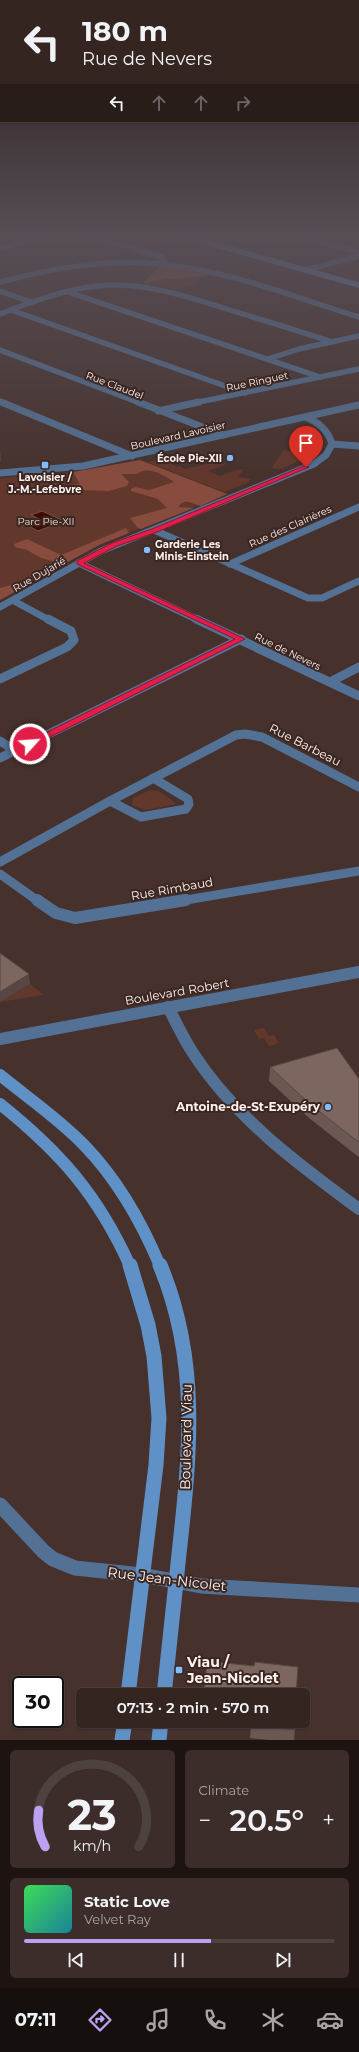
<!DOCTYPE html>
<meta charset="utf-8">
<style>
:root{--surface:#342521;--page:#3c2d2a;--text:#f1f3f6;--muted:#a9a5a5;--line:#4e423f;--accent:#bca0f2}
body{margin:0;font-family:Montserrat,sans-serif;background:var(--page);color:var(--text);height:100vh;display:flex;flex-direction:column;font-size:15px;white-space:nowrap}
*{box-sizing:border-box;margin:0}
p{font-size:13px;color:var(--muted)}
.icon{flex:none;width:22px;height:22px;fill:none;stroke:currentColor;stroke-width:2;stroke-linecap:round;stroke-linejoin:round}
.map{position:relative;height:1740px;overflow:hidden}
.details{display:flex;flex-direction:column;gap:10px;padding:10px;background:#1d1412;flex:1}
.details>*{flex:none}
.top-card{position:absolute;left:0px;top:0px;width:359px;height:122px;box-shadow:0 1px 3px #0004,0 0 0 1px var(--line);background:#342521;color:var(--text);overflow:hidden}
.speed{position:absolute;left:12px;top:1676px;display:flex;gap:8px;font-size:20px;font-weight:700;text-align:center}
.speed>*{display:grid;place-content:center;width:52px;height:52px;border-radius:50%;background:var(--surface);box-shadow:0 1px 3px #0004,0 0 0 1px var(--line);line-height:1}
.speed .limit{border:2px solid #111;border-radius:6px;background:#fff;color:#111}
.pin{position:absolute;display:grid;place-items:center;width:34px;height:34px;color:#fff;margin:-41px -17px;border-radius:50% 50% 50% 0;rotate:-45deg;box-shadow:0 0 4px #0007}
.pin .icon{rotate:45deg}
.me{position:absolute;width:44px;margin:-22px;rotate:64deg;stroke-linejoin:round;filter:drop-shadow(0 0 3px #0008)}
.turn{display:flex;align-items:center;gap:14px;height:84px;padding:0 16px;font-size:18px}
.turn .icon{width:52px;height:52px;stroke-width:2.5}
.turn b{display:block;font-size:28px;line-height:34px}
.lanes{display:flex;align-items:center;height:38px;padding:0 16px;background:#0003;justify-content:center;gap:20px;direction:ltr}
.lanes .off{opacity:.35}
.big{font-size:30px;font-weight:600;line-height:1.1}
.details .card{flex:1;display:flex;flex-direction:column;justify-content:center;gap:6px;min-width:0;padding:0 14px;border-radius:6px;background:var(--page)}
.details .dial{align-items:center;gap:0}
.dial svg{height:104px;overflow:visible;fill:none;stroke:var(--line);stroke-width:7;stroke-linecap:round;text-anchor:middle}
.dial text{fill:var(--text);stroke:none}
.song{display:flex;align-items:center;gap:12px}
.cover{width:48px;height:48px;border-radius:6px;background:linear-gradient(135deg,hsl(130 70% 55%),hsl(190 70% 35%))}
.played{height:4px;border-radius:2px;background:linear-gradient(90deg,var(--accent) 60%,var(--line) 60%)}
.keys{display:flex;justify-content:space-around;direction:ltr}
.heat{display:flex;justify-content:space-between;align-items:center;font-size:22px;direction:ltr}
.details .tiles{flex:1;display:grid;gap:10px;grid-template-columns:1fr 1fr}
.card:last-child{grid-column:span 2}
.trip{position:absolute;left:76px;top:1688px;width:234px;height:40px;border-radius:6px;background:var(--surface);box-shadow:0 1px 3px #0004,0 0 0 1px var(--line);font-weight:600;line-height:40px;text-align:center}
.dock{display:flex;height:64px;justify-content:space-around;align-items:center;background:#150f0d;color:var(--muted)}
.dock .icon{width:28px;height:28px}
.dock .active{color:var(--accent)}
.dock b{font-size:18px;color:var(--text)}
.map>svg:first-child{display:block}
</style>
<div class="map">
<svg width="359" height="1740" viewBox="0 0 359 1740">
<rect width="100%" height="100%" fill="#46312c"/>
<g fill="#62372c">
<polygon points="160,266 212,275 192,281 198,283 177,290 143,283"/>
<polygon points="284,450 310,455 282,469 271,468"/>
<polygon points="164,458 176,467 180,466 185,469 219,461 227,464 208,471 220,476 236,470 244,469 238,477 250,479 249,482 224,492 147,462"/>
<polygon points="140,460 227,494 99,545 0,600 0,478 73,472"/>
<polygon points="150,790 159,791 176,803 173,805 145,810 132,805 133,798"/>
<polygon points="30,984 44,995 0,1002"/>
<polygon points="264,1028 269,1036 274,1035 279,1043 269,1046 264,1038 259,1039 254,1030"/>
</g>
<g fill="#874c3d">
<polygon points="160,266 212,275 172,279 162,279 164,280 143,283"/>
<path d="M140,460L227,494L201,506C191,504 185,497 178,507L194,508L141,529L138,528L130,518L167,508L158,499L131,491V489L135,487L149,490L174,482C165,475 146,465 137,474H122V475L129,482L127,486L109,491L79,490L42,494L40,489L80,484L73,472Z"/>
<polygon points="126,528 129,533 99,545 64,564 41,558 27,550 15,547 14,544 27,539 61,555"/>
<polygon points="51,568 56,569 0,600 0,588 25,581"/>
</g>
<polygon fill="#400b01" stroke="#795048" points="42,511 64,521 38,531 27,525 41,520 31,515"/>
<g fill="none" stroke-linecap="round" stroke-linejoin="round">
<g stroke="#527194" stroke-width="5.5">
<polyline points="93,237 162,257 164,260 159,264"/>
<polyline points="302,237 359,252"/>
<polyline points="306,270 359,256"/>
<path d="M0,282C53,268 104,259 159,264C227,270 294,297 359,317"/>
<polyline points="0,291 31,302"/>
<polyline points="68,292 320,377"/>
<polyline points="11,310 245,393"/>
<path d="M0,314C31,302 63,290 96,286C144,281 189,297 233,311C266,321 299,331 332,342"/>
<polyline points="0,350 140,403"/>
<polyline points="268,359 299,349 359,336"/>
<polyline points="0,402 4,403"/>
<polyline points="194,403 359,369"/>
</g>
<g stroke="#527194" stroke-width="7">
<polyline points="1,402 132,456"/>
<polyline points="138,402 223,435"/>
<polyline points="158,411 199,402"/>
<polyline points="332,444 359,446"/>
<polyline points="154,530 308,598 322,598 359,581"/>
<polyline points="79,563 198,620"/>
<polyline points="230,564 359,507"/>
<polyline points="14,601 49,620"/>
<path d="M0,607L101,551L314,464L326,455L332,444C328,430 319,423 306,417"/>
</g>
<g stroke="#527194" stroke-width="9">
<polyline points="196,619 359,696"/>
<polyline points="0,679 67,647 74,640 71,631 48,619"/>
<polyline points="330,682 359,667"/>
<polyline points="0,741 16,751"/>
<polyline points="0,758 241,639"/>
<polyline points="110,801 141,817 186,809 189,804 188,799 153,778"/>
<polyline points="0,862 110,801 236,735 245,734 262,737 359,787"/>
<polyline points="0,874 38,901"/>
<polyline points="180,901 359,871"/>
</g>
<g stroke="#527194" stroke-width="12">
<polyline points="37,900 56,913 75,918 186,900"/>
<path d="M168,1007C176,1022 183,1038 193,1053C234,1117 298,1164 359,1209"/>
</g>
<polyline stroke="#527194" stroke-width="15" points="0,1505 44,1552 53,1559 75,1568 142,1575 201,1586 359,1595"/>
<polyline stroke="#527194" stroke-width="5.5" points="0,249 36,237"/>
<polyline stroke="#527194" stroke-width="7" points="0,473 83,466 359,405"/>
<polyline stroke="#527194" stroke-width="12" points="0,1039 359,972"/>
<polyline stroke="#5f91c7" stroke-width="5.5" points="188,237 359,285"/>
<g stroke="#5f91c7" stroke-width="12">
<path d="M0,1075C28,1098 59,1119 84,1145C117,1179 142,1223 160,1266"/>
<path d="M0,1104C60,1152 98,1195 130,1266"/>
</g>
<g stroke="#5f91c7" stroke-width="15">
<path d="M160,1265C200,1360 190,1454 179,1554C174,1601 169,1648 164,1695"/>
<polyline points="128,1695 156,1465 159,1418 154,1356 148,1325 130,1265"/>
<polyline points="122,1740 125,1721"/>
<polyline points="159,1740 161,1721"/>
</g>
</g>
<g fill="#6b5852">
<polygon points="270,1067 359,1079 359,1157 351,1151 309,1118 269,1081"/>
<polygon points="204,1692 296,1695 204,1695"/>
<polygon points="251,1721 295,1730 294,1740 269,1740 250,1738"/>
</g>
<g fill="#574742">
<polygon points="0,448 1,461 0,461"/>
<polygon points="29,974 30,984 0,1002 0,992"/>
</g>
<g fill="#7c665f" stroke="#574742">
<polygon points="0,953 29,974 0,992"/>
<polygon points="337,1048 359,1079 359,1142 352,1137 310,1104 270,1067"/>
<polygon points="207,1661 254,1666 255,1662 298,1667 296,1695 233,1695 204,1692"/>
<polygon points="251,1721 295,1721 295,1730 251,1725"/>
</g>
<linearGradient id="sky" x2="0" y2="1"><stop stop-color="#261b18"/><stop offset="0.49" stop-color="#574e56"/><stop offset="1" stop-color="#574e56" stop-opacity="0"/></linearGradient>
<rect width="359" height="480" fill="url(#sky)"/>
<polygon fill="#e11d48" stroke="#92132f" points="304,466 309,467 157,532 117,546 84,563 245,639 32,746 27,746 27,742 235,639 77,564 77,561 112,543 152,529"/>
<g fill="#83bcfb" stroke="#3b2722" stroke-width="1.5">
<circle cx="230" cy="458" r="4"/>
<rect x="41" y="461" width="8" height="8" rx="2"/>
<circle cx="147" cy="550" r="4"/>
<circle cx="328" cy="1107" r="4"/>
<rect x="175" y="1666" width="8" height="8" rx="2"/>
</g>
<g text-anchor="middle" stroke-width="4" stroke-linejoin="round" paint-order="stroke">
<g font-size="10" fill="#fff1ed" stroke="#3b2722">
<text transform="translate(257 381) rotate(-12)" y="4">Rue Ringuet</text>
<text transform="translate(115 385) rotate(21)" y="4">Rue Claudel</text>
<text transform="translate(178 435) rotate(-13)" y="4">Boulevard Lavoisier</text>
<text transform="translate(290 526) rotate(-24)" y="4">Rue des Clairières</text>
<text transform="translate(39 574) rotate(-30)" y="4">Rue Dujarié</text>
<text transform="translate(288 651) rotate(26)" y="4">Rue de Nevers</text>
</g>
<g font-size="10" font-weight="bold" fill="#fff1ed" stroke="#3b2722" text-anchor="end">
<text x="222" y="462">École Pie-XII</text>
<text x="45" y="481" text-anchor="middle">Lavoisier /<tspan x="45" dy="12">J.-M.-Lefebvre</tspan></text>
<text x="155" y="548" text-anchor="start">Garderie Les<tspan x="155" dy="12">Minis-Einstein</tspan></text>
</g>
<g font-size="10" fill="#f1ded8" stroke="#3b2722">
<text x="46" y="525">Parc Pie-XII</text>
</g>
<g font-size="12" fill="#fff1ed" stroke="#3b2722">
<text transform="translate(305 745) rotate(27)" y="4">Rue Barbeau</text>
<text transform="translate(172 889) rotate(-10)" y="4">Rue Rimbaud</text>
<text transform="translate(177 992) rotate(-10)" y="4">Boulevard Robert</text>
</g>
<g font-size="12" font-weight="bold" fill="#fff1ed" stroke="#3b2722" text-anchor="end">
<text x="320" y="1111">Antoine-de-St-Exupéry</text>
</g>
<g font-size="14" fill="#fff1ed" stroke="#3b2722">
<text transform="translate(186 1437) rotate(-89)" y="5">Boulevard Viau</text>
<text transform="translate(167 1579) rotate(7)" y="5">Rue Jean-Nicolet</text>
</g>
<g font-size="14" font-weight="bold" fill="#fff1ed" stroke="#3b2722" text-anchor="start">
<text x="187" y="1667">Viau /<tspan x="187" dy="16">Jean-Nicolet</tspan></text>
</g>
</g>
</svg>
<div class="speed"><div class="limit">30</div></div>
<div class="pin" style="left:306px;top:467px;background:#d93025"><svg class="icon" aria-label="arrive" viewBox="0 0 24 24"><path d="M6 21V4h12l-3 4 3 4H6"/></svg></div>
<svg class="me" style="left:30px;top:744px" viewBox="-20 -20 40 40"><circle r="17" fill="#e11d48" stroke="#fff" stroke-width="3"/><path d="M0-11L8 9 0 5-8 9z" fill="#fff"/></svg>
<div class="trip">07:13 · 2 min · 570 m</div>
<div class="top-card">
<div class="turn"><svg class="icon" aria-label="left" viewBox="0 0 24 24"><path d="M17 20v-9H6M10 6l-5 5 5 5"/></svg><div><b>180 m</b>Rue de Nevers</div></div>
<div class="lanes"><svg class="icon" aria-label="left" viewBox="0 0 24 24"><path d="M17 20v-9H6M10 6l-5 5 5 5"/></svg><svg class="icon off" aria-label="ahead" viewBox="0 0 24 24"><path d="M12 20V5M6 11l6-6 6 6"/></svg><svg class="icon off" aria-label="ahead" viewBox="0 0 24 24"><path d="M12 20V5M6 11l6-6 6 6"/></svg><svg class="icon off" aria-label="right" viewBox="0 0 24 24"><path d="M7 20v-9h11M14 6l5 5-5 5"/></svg></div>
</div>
</div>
<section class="details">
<div class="tiles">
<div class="card dial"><svg viewBox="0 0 100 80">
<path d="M14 69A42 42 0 1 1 86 69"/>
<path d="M14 69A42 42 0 0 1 9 41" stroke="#bca0f2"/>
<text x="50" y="56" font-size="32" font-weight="700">23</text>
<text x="50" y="72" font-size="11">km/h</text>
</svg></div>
<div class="card"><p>Climate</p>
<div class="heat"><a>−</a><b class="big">20.5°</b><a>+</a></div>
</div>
<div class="card">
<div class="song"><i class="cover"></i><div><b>Static Love</b><p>Velvet Ray</p></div></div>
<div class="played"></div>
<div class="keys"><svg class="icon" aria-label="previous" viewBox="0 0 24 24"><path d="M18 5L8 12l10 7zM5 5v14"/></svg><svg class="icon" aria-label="pause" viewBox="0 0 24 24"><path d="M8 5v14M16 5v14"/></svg><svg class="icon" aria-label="next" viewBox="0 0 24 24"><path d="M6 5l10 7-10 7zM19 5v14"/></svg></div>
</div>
</div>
</section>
<nav class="dock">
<b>07:11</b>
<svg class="icon active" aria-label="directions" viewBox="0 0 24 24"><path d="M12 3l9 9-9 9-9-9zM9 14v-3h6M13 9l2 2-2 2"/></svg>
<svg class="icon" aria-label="music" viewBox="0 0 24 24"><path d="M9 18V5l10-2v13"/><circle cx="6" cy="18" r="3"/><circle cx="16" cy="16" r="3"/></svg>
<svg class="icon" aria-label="phone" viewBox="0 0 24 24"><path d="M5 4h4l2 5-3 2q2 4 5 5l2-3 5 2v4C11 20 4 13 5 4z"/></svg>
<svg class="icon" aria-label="climate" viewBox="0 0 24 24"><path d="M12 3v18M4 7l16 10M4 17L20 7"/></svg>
<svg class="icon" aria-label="car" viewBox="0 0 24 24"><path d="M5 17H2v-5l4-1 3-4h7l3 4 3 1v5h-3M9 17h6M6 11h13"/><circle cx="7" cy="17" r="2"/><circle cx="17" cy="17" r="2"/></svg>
</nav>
